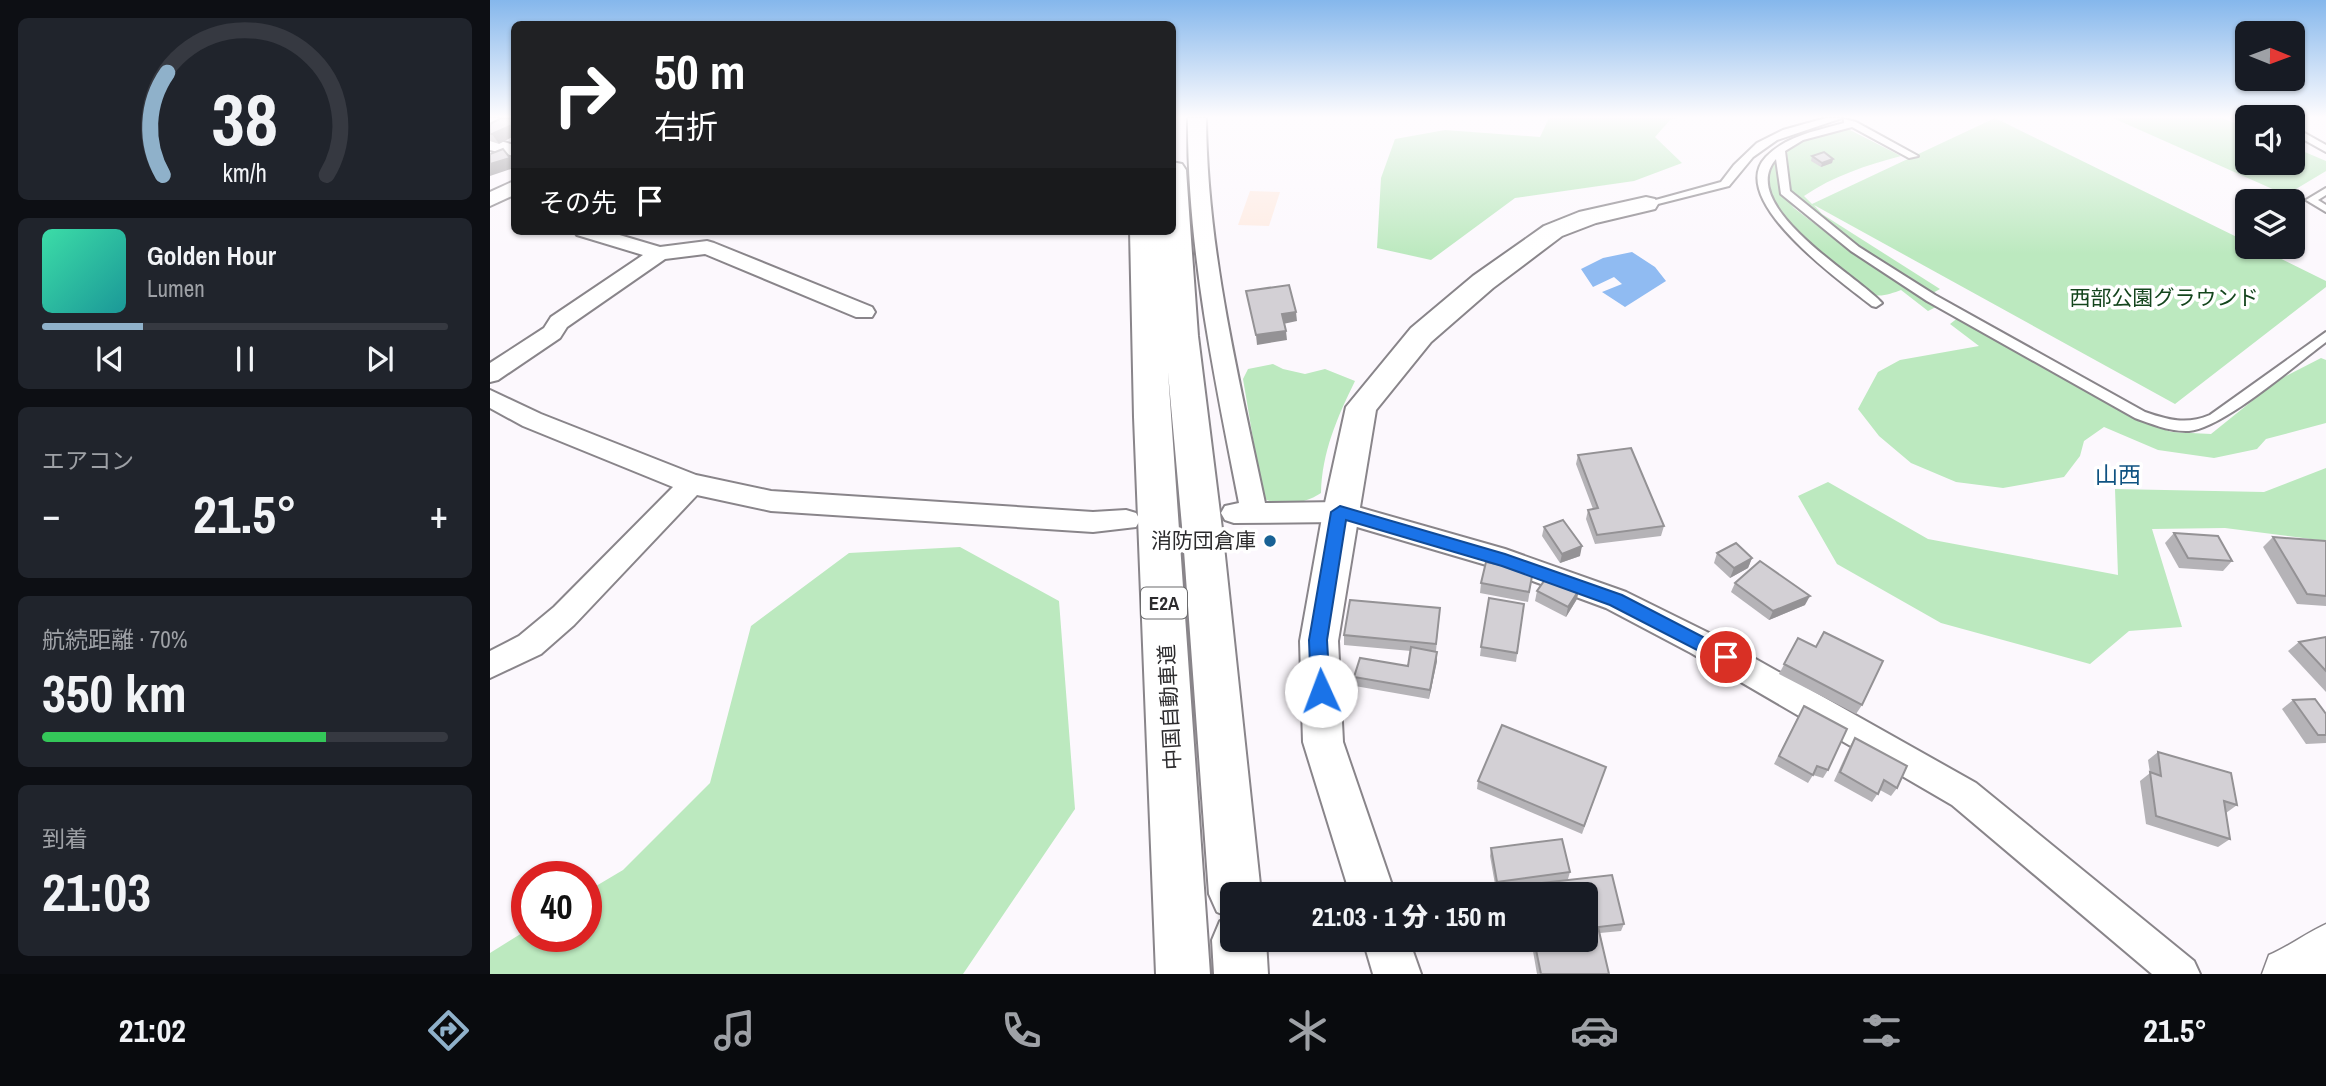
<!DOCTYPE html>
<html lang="ja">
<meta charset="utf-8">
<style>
:root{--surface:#171b24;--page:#20242c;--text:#f1f3f6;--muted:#9ea1a6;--line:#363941;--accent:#8fb1ca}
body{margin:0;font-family:"Archivo Narrow","Noto Sans JP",sans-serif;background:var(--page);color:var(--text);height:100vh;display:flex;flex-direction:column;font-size:26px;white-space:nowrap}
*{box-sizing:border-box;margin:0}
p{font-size:23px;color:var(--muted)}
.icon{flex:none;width:38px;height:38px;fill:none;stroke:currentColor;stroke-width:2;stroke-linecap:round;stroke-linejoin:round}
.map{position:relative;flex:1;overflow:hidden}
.side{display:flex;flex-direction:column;gap:18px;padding:18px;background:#0d0f14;width:490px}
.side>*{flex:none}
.top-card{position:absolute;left:21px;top:21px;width:665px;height:214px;border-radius:10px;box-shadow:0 2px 5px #0004;background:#202124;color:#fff;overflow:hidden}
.needle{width:46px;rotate:91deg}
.fabs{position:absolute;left:1745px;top:21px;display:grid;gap:14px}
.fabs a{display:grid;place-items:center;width:70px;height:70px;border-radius:10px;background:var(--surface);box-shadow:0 2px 5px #0004;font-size:35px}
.speed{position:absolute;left:21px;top:861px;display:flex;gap:14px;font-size:35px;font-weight:700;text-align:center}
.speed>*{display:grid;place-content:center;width:91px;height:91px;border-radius:50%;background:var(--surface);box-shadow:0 2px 5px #0004;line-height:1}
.speed .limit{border:10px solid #d22;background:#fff;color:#111}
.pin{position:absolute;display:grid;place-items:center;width:60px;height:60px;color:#fff;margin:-30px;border:4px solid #fff;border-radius:50%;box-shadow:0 2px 7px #0007}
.me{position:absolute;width:77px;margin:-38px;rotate:358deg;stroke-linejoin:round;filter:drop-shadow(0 0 5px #0008)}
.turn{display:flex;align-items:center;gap:24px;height:147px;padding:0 28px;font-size:32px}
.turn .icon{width:91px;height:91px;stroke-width:2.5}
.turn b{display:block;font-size:49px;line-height:60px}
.then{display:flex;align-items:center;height:66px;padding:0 28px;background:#0003;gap:14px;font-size:26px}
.big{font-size:52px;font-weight:800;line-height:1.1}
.side .widget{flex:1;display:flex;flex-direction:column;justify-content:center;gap:10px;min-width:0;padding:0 24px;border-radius:10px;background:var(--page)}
.side .dial{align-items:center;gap:0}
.dial svg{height:182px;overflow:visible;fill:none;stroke:var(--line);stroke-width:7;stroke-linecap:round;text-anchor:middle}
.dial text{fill:var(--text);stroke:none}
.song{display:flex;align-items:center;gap:21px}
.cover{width:84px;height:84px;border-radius:10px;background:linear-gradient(135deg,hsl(160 70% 55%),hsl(180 70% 35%))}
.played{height:7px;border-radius:4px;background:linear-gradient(90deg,var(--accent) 25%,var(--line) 25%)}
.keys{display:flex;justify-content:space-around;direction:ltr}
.heat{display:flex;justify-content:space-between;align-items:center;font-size:38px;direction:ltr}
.charge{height:10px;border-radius:5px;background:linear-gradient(90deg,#34c759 70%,var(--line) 0)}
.trip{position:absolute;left:730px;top:882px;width:378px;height:70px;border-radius:10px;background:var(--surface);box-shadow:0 2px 5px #0004;font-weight:800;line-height:70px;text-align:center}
.tabs{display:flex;height:112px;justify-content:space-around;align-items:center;background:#090b0e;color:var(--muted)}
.tabs .icon{width:49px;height:49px}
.tabs .on{color:var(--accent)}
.tabs b{font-size:32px;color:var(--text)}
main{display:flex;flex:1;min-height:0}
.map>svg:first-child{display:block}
</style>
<main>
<section class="side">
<div class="widget dial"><svg viewBox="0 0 100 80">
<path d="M14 69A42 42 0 1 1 86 69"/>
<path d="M14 69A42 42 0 0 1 16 24" stroke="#8fb1ca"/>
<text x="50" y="56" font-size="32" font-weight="700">38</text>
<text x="50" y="72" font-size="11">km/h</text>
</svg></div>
<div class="widget">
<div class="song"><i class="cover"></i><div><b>Golden Hour</b><p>Lumen</p></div></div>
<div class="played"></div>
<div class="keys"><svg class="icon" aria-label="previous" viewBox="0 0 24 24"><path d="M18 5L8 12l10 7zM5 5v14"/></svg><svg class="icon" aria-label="pause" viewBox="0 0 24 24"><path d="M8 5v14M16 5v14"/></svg><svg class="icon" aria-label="next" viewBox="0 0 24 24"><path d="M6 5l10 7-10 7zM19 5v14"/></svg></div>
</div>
<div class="widget"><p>エアコン</p>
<div class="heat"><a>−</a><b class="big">21.5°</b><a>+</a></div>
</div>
<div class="widget"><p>航続距離 · 70%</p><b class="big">350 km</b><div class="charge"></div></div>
<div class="widget"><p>到着</p><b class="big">21:03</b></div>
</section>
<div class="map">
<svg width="1836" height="974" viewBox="0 0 1836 974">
<rect width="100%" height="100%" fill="#fcf8fd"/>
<polygon fill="#feebe2" points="760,191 790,192 779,226 748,225"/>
<g fill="#bce9bf">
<polygon points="1059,118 1188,118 1180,120 1165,137 1192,163 1144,181 1025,198 941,260 887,248 891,178 905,139 955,130 1050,137"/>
<path d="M1505,118L1757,242V247H1767L1836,281V287L1685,404L1324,205L1332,214L1450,289L1441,294C1414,277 1310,214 1300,188C1296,178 1298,161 1297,150L1312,141L1358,129L1411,156C1377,165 1343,176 1314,196L1322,204Z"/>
<polygon points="1623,118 1732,118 1757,128 1757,163 1802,163 1803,147 1836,161 1836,171 1796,195"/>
<path d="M1285,160L1288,183L1293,195L1304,208L1347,241L1446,307L1438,311L1411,290C1403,293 1392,297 1384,295C1360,288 1286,217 1280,192C1277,182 1280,170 1285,160Z"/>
<polygon points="1469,317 1658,423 1681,432 1721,434 1788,380 1831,358 1836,360 1836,423 1776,439 1767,449 1724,458 1668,450 1614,427 1594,441 1590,456 1574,477 1513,488 1466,482 1421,463 1389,436 1368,409 1388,372 1410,360 1489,346 1460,324"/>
<path d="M783,364L793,369L815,374L835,369L865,381C847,418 832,452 831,493C815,504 790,508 773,498L753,379L758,369Z"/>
<polygon points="1836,468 1836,541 1735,528 1662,529 1692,627 1639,631 1600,664 1451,623 1347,564 1308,496 1338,482 1438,539 1628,575 1625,489 1774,492"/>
<polygon points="470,547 569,601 585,809 473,974 0,974 0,953 37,930 37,936 96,936 96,892 133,870 220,783 261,626 359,553"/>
</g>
<polygon fill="#90bbf2" points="1142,252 1165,267 1176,281 1135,307 1112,292 1132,284 1124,277 1103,287 1091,269 1113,258"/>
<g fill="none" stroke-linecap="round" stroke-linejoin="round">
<g stroke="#89858a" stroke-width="4">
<g id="service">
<polygon points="1336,118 1352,118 1287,140 1263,157 1239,186 1156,207 1151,204 1231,182 1244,165 1267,143 1293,130"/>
<path d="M1354,119L1366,122L1428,156L1419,158L1362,127L1313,140L1295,151L1300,191L1369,247L1445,295L1655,412C1678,420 1697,425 1720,415L1836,332V342C1805,365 1733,428 1699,431C1680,432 1662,424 1645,418L1437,301L1361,251L1291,194L1286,159C1245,206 1368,276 1392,303L1386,307L1382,306C1353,283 1235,200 1276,157C1297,135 1327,131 1354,123Z"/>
<polygon points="1802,126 1836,145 1836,152 1802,133"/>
<polygon points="1836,188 1836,195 1828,200 1836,205 1836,212 1816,200"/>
</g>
</g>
<g stroke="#89858a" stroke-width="4">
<g id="minor">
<polygon points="0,118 16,118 13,122 0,126"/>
<path d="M698,118H716C717,249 748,375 775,503L850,502L1015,549L1136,592L1223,635L1486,783L1704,961L1710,974H1662L1462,805L1201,653L1116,608L1010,569L850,522L744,523L735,520L731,513L735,506L749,503C724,375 697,249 698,118Z"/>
<polygon points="0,138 24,145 24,156 0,150"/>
<polygon points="24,181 24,195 0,206 0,192"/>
<polygon points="84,231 116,231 170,247 217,241 224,243 382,307 385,312 382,317 366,317 215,254 175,259 77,327 70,338 8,380 0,382 0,363 54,328 61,317 153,255 87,235"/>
<polygon points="0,390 51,414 206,475 281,491 603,512 636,510 646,513 650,520 646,527 603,532 281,511 207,495 84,625 51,654 0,678 0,651 29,636 64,607 183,487 33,426 0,408"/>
</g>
</g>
<g stroke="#89858a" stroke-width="4">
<g id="tertiary">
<polygon points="1156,197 1165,199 1168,204 1165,209 1106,223 1072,236 1003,288 941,342 886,410 848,641 853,742 905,894 860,894 813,742 810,641 833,512 856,407 921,328 983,276 1054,226 1089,212"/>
<polygon points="873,940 919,940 931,974 883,974"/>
</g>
</g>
<g stroke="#89858a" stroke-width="3">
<path id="secondary" d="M1836,924V974H1772L1779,955C1800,946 1816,933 1836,924Z"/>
</g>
<g stroke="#89858a" stroke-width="4">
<polygon id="motorway" points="682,162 692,164 696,170 708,336 733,537 771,894 742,894 742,940 776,940 778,974 724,974 722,940 730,921 739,917 727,912 719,894 693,537 678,372 720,974 666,974 644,417 640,231 670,231 672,264 670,231 682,231"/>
</g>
<use href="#service" fill="#fff" fill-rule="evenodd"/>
<use href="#minor" fill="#fff" fill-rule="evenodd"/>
<use href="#tertiary" fill="#fff" fill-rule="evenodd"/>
<use href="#secondary" fill="#fff" fill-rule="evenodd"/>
<use href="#motorway" fill="#fff" fill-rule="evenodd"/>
</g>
<g fill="#b5b3b7">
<polygon points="0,124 9,144 0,141"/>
<polygon points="1322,156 1343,159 1342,163 1331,167 1321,161"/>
<polygon points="1088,455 1174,526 1171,536 1105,544 1096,519 1098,510 1103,509 1086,464"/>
<polygon points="1054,527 1090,556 1070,563 1052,536"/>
<polygon points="1684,533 1742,561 1733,571 1689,568 1675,543"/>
<polygon points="1783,537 1836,541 1836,606 1807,604 1773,547"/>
<polygon points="1227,553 1262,558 1258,568 1240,578 1224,563"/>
<polygon points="1043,571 1038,602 990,593 991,583"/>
<polygon points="1245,583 1315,605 1279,620 1241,592"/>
<polygon points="1047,591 1087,599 1076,617 1045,601"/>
<polygon points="1034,604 1026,662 990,656 991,647"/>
<polygon points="950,608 946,651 947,652 947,661 939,699 865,686 864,677 918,666 921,651 854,645 854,635"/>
<polygon points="1836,637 1836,692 1798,651 1809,642"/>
<polygon points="1308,638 1372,705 1366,714 1289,674"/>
<polygon points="1803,700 1836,714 1836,743 1816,744 1792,709"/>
<polygon points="1309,715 1338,770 1333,778 1323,775 1318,783 1284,764"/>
<polygon points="1365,738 1407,788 1401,796 1390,790 1382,802 1344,781 1360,746"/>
<polygon points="1668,752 1747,805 1736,813 1740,839 1728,847 1656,824 1650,781 1660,773 1658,760"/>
<polygon points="1116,767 1092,834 987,789 988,781"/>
<polygon points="1001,848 1080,872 1078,879 1134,924 1131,931 1110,933 1119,974 1047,974 1041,940 1096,940 1096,894 1032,894 1034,886 1006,890 1000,856"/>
</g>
<g fill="#949295">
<polygon points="24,122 24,136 9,144 2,134"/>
<polygon points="20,158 24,164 24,168 0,176 0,164"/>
<polygon points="1343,159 1342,163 1331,167 1332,163"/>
<polygon points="806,312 807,321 793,324 792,314"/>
<polygon points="796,331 797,340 767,345 766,335"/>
<polygon points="1092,546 1090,556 1070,563 1072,554"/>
<polygon points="1262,558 1258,568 1240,578 1244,568"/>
<polygon points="1089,590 1087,599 1076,617 1078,607"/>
<polygon points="1320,596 1315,605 1279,620 1283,611"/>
<polygon points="947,652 947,661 939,699 940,690"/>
</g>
<g fill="#d3d0d5" stroke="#949295" stroke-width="2">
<polygon points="11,118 24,118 24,122 22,123 24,124 2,134 0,134 0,124"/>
<polygon points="13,149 20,158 0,164 0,154"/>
<polygon points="1334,152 1343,159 1332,163 1322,156"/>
<polygon points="799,285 806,312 792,314 796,331 766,335 756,291"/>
<polygon points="1141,448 1174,526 1107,535 1098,510 1108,508 1088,455"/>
<polygon points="1073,520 1092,546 1072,554 1054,527"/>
<polygon points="1684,533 1728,536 1742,561 1698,558"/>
<polygon points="1783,537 1836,541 1836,596 1817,594"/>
<polygon points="1246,543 1262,558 1244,568 1227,553"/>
<polygon points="1270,561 1320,596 1283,611 1245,583"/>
<polygon points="996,562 1043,571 1039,592 991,583"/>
<polygon points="1059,574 1089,590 1078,607 1047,591"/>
<polygon points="999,598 1034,604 1027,653 991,647"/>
<polygon points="860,600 950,608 946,644 854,635"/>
<polygon points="1334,632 1393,661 1372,705 1294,664 1308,638 1326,647"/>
<polygon points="1836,637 1836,671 1809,642"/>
<polygon points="921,647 947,652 940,690 864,677 870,658 918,666"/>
<polygon points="1825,699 1836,714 1836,735 1828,735 1803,700"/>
<polygon points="1314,706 1357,729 1338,770 1327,766 1323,775 1289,756"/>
<polygon points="1012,725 1116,767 1094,826 988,781"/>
<polygon points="1365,738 1417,766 1407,788 1394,780 1388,794 1350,772"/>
<polygon points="1668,752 1741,773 1747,805 1734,801 1740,839 1666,816 1660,772 1671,776"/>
<polygon points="1072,839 1080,872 1007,882 1001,848"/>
<polygon points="1122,875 1134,924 1108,927 1119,974 1051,974 1044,940 1096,940 1096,894 1036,894 1034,885"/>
</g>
<linearGradient id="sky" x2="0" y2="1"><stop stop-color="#85b7ec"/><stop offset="0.46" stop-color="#fefcfe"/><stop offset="1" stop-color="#fefcfe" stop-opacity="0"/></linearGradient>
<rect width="1836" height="254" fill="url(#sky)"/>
<polygon fill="#1a73e8" stroke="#114b97" stroke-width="2" points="850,506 1015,554 1132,595 1242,652 1245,657 1242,663 1236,665 1120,605 1012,566 856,520 837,640 840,691 837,697 831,700 824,697 821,691 819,640 841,512"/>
<circle fill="#186195" stroke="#fff" stroke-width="2.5" cx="780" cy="541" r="7"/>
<g text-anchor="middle" stroke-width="7" stroke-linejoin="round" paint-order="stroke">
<rect fill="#fff" stroke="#6b6b6c" stroke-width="2" x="651" y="587.5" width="46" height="31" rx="5"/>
<g font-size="19" font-weight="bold" fill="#2c2b2d">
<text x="674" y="610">E2A</text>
</g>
<g font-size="21" fill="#14451d" stroke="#fff">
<text x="1674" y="305">西部公園グラウンド</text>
</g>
<g font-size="21" fill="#2c2b2d" stroke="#fff" text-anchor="end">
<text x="766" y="548">消防団倉庫</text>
</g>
<g font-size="21" fill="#2c2b2d" stroke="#fff">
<text transform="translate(680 707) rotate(-93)" y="7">中国自動車道</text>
</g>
<g font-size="23" fill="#105382" stroke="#fff">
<text x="1628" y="483">山西</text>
</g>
</g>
</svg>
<div class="fabs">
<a><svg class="needle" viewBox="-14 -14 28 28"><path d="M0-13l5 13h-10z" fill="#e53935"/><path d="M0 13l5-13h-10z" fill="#9ea1a6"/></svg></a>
<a><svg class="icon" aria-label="sound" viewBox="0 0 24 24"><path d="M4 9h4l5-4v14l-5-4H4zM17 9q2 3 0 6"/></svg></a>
<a><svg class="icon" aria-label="layers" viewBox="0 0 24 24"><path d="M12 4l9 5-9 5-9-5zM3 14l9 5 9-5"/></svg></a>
</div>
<div class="speed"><div class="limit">40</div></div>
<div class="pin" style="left:1236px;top:657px;background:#d93025"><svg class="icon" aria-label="arrive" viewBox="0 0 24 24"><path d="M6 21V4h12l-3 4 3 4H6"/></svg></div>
<svg class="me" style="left:831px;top:691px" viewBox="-20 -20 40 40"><circle r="19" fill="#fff"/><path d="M0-13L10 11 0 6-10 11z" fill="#1a73e8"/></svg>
<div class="trip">21:03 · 1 分 · 150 m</div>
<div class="top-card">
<div class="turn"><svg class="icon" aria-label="right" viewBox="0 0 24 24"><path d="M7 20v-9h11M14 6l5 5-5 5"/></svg><div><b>50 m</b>右折</div></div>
<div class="then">その先<svg class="icon" aria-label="arrive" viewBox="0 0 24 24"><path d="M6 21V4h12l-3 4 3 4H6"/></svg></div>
</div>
</div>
</main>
<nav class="tabs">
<b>21:02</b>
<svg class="icon on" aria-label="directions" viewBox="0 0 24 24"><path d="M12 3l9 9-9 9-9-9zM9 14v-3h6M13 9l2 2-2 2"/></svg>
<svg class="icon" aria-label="music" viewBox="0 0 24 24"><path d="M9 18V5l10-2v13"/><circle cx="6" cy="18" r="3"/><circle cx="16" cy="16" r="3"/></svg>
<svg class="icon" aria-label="phone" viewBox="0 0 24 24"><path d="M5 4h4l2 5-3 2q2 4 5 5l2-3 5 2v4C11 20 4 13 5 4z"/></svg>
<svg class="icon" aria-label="climate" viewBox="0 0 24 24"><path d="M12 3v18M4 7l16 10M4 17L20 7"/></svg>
<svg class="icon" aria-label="car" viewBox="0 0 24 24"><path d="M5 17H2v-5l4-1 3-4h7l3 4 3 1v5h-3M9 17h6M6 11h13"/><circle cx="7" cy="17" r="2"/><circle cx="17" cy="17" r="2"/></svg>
<svg class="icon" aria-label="filters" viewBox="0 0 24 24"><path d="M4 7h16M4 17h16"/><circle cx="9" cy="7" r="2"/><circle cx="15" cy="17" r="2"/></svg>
<b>21.5°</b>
</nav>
